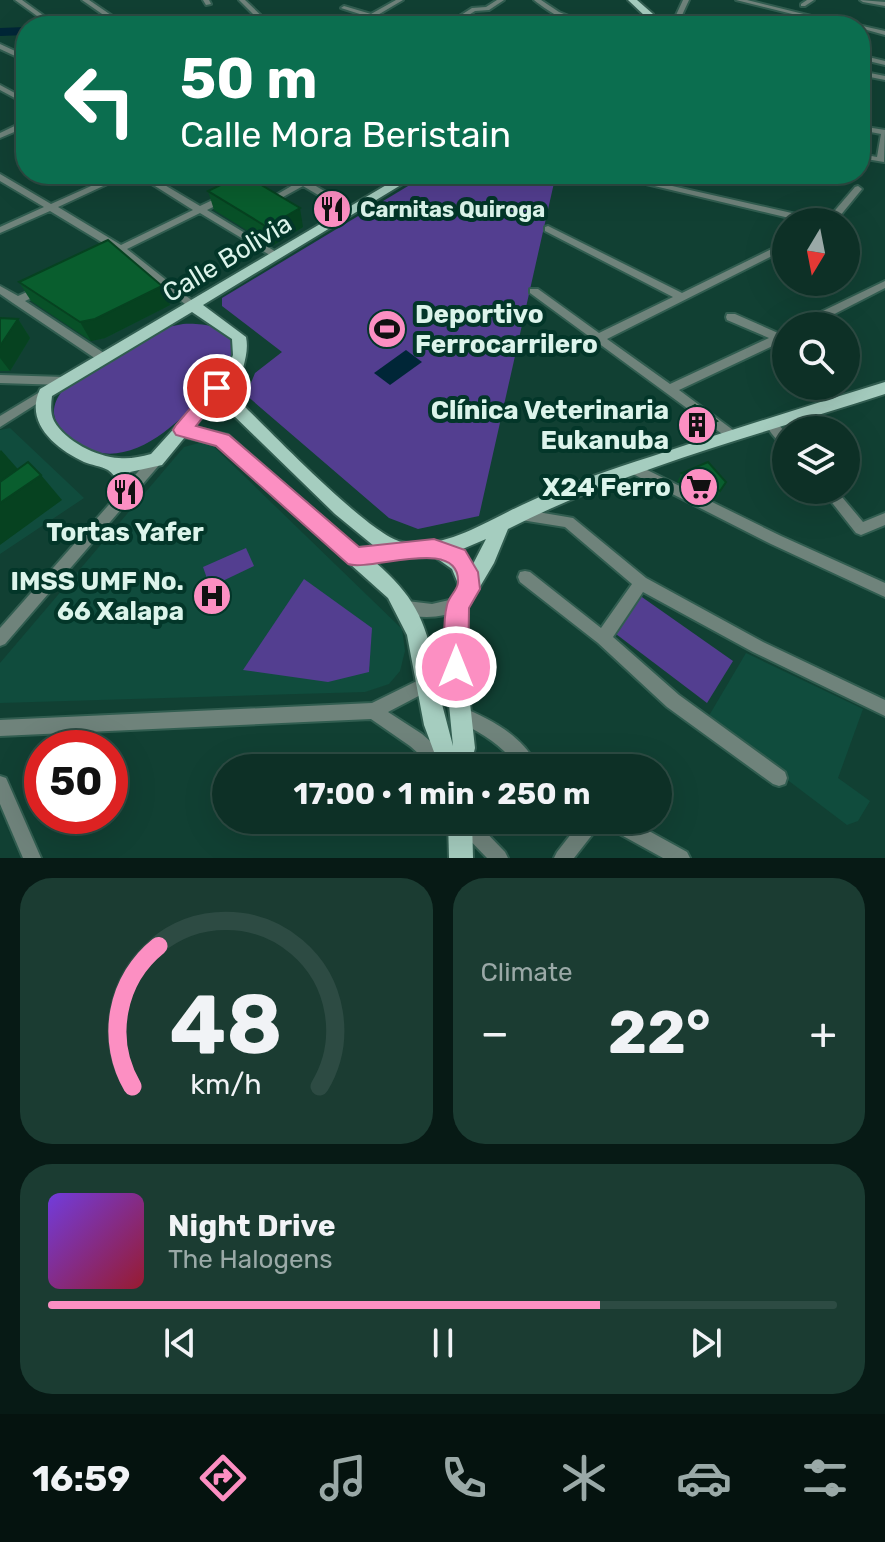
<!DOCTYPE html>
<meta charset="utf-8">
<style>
:root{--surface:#0d3026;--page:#1b3c32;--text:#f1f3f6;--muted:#9aa9a7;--line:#2d4b43;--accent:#fc8fc2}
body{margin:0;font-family:Rubik,sans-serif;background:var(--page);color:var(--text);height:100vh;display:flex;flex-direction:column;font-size:30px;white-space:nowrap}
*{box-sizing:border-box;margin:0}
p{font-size:26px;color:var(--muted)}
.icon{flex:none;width:44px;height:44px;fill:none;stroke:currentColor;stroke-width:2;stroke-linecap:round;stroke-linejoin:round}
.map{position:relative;height:858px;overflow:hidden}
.details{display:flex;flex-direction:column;gap:20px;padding:20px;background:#071a15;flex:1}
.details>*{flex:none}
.guide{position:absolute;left:16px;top:16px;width:854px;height:168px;border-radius:32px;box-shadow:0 8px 32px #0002,0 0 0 2px var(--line);background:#0b6e4f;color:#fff;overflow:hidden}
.needle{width:52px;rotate:190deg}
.tools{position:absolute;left:772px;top:208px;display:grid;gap:16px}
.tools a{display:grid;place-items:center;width:88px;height:88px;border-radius:50%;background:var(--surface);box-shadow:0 8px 32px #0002,0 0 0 2px var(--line);font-size:40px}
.speed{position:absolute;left:24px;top:730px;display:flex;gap:16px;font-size:40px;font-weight:700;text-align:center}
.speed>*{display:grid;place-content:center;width:104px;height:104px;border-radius:50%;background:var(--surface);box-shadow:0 8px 32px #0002,0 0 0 2px var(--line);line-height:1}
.speed .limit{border:12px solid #d22;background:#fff;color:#111}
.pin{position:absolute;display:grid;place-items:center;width:68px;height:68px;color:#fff;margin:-34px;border:4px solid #fff;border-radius:50%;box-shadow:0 2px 8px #0007}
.me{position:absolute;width:88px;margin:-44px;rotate:0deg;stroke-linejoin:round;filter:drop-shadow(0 0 6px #0008)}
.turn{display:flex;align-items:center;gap:28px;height:168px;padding:0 32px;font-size:36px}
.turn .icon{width:104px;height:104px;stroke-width:2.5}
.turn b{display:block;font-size:56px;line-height:68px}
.big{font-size:60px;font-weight:700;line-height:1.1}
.details .tile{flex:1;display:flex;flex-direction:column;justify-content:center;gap:12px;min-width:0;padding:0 28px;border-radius:32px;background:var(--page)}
.details .dial{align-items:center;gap:0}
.dial svg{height:208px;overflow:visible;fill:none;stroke:var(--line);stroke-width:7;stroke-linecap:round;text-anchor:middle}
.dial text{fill:var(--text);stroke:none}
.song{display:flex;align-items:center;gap:24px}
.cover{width:96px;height:96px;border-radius:12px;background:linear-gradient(135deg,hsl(260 70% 55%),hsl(350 70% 35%))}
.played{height:8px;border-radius:4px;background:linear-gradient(90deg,var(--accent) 70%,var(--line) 70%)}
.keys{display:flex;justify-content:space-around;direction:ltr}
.heat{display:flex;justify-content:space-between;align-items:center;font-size:44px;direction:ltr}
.details .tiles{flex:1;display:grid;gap:20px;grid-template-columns:1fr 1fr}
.tile:last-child{grid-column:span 2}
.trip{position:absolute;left:212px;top:754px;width:460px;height:80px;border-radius:40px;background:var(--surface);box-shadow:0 8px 32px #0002,0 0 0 2px var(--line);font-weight:700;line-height:80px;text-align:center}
.dock{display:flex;height:128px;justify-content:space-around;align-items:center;background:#05130f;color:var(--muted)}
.dock .icon{width:56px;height:56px}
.dock .on{color:var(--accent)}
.dock b{font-size:36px;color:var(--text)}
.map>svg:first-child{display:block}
</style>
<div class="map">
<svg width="885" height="858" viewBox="0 0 885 858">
<rect width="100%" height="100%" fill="#114033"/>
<g fill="#104c3d">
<polygon points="10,428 84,498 0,554 0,430"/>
<polygon points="199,443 211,444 402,629 405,651 400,671 389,684 365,692 0,703 0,663 184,447"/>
<polygon points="746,653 863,709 838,778 870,801 858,821 847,825 707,719"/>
</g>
<g fill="#533e90">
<polygon points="428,174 556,174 479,516 418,529 389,518 246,395 255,373 282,352 222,306 222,298"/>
<path d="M183,324C199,323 225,325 232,342C238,358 217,378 208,389C173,432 111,486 61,429C48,413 55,399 66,386L168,327Z"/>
<polygon points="246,548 254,566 210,587 203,567"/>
<polygon points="304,579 372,628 369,672 328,682 243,670"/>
<polygon points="639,595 733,661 707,703 612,631"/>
</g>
<polygon fill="#002637" points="406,350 422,362 390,385 374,373"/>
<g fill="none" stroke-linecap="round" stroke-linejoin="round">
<polygon fill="#002637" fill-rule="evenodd" points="26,27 26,35 0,36 0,28"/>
<g stroke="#315d50" stroke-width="4">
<g id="minor">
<polygon points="15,0 22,0 58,26 51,26"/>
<polygon points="82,0 89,0 127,26 120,26 109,19 91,26 82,26 105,16"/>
<polygon points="203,0 209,0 211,4 206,5"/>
<polygon points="239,0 245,0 272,26 265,26 259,20 223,26 208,26 256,17"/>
<polygon points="396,0 403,0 359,26 351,26 366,16 341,8 344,6 371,14"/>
<polygon points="497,0 504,0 489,10 475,11 451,26 444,26 472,8 486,7"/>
<path d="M534,0H541L559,12L593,26C572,26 550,13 534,0Z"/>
<polygon points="683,0 689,0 677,26 671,26"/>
<polygon points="736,0 747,0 852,26 841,26"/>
<polygon points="807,0 814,0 805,6 801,6 801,4"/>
<polygon points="860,0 885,2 885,6 863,2"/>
<polygon points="699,18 726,25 727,26 716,26 700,22 693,26 685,26"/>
<polygon points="858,25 885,31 885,35 860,28 860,26 857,26"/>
<polygon points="0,44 26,56 26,61 0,49"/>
<polygon points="860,55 885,61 885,65 860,59"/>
<polygon points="860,71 885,76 885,80 860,75"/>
<polygon points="0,85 26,99 26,104 0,90"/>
<polygon points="23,122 26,122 26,127 0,138 0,133"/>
<polygon points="860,126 885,130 884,162 860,158 860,154 877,157 881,134 860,130"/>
<polygon points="0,174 51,204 118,174 129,174 58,207 121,245 193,210 136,174 146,174 200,206 221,196 227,196 227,200 207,210 281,255 276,258 273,257 200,213 127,249 199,306 194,309 190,308 120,253 107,259 101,259 101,255 113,249 50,211 0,233 0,227 44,207 0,181"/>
<polygon points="267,174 278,174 247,190 240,188"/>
<polygon points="312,174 322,174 309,182 331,195 331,199 325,199 303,186 283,197 276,195"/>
<polygon points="604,174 619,174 818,219 823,222 806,222"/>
<polygon points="858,186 862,189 835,222 825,222 855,187"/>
<polygon points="548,226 682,293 786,242 786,249 607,339 670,384 769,338 727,320 726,317 727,314 735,314 778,333 786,330 786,338 783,341 679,390 737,433 739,436 737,439 729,439 530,293 530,289 538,289 599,333 673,297 545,231 545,227"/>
<polygon points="885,281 885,288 811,326 797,326 798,323"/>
<polygon points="0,286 18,296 38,287 46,287 46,291 25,301 107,355 109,358 107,361 99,361 13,303 0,294"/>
<polygon points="0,375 64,377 70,381 64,385 0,383"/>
<polygon points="45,389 49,390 51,393 49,396 0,427 0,416"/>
<path d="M772,420L776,422L786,433V446C778,443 770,432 766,425L768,422Z"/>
<polygon points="156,455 160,456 162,460 160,464 5,644 0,646 0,628 152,456"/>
<polygon points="637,465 781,536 885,583 885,597 771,544 633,474 631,470 633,466"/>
<polygon points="822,490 836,490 863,522 885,513 885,525 861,535 856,533"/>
<polygon points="520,509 573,518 646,578 763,642 885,700 885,716 753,652 643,592 613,637 679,695 785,772 787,778 785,784 779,786 773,784 667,707 598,643 520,582 518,577 520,572 525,571 530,572 601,628 632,584 565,527 515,519 513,515 515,511"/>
<path d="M458,598L463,600L465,605L463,610C443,617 423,620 402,613L400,608L402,603L407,601L432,604Z"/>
<polygon points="427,676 432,679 435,684 432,689 388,712 422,734 454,762 456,768 435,768 410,746 371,719 0,736 0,720 372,703"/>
<path d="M461,707C491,719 525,737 538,768H520C502,746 481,731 455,721L453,715L455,709Z"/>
<polygon points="0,776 6,778 41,858 23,858 0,804"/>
<polygon points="453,820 474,820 505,852 508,858 487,858 456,826"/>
<polygon points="582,820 602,820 599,826 574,858 554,858 557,852"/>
<polygon points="602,820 629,820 687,852 690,858 663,858 605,826"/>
</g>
</g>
<g stroke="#315d50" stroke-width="4">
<g id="major">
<polygon points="628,0 637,0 653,14 657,26 649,26 646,17"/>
<path d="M405,174H419L203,305L246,337C251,361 233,379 242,404C271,432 369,535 402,542C443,551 487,521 522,505C564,485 609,470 653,456C730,430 808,406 885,382V394C759,435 627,468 508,529L494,563L468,607L466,667L475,748L470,768H440L424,725L407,635L388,598L217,445L185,437L162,465L130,472L139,492L136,497L130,499L124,497C120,488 117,476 108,470C101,466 91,465 84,462C56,449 24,423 40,389ZM192,312L232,339L233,355L227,370L151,454C140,457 130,459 119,458C97,457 65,441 54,421C50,413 51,404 52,396ZM223,393L229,411L335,514L374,546L358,548L228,435L194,427ZM486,539L472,566L458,551ZM435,557L452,569L459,586L448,605L446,661L435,668C425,618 413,595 375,562L399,558ZM447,684L453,746L438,689Z"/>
<polygon points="448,820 472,820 473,858 449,858"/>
</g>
</g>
<use href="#minor" fill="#6f837b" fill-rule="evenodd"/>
<use href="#major" fill="#a5cdbf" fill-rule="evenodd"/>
</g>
<g fill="#085128">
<polygon points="208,191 303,227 272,246 214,210"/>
<polygon points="315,202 344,206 327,216 317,212"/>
<polygon points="19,282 162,286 170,305 105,338 91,341 31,301"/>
<polygon points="0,318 18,319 30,338 10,371 0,371"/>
<polygon points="811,386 831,386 831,394 821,396"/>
<polygon points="686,411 717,421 712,430 699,436 682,420"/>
<polygon points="682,473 721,491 715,500 677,482"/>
</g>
<g fill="#064220">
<polygon points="343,197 344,206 327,216 325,207"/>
<polygon points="300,208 303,227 272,246 267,227"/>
<polygon points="162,286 170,305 105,338 91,341 80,322"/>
<polygon points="18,319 30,338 10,371 0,358 0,346"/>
<polygon points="834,389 831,394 821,396 824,392"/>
<polygon points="717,421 712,430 699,436 703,427"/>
<polygon points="1,450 24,476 0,490 0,451"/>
<polygon points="41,475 62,500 0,545 0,503"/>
</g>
<g fill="#095e2e" stroke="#064220" stroke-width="2">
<polygon points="243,174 300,208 267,227 208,191"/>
<polygon points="332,192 343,197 325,207 315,202"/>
<polygon points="108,240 162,286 95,319 80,322 19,282"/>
<polygon points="0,318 18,319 0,346"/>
<polygon points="818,386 831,386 834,389 824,392"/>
<polygon points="695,405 717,421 703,427 686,411"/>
<polygon points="28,462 41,475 0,503 0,482"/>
<polygon points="708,462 726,482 720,491 682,473"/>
</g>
<path fill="#fc8fc2" stroke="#a45d7e" stroke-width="2" d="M217,382L226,388L196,426L229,435L359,547L434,539L465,550L478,572L480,589L469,608L468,667L464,676L456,679L448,676L444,667C445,648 442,624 447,605C449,596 457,591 458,583C461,535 370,572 348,564L216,446L176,435L173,430L176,425L211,384Z"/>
<defs>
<g id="restaurant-disc" transform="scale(2)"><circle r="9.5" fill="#fc8fc2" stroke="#033629"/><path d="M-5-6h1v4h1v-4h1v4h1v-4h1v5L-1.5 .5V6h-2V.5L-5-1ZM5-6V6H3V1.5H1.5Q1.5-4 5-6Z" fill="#111"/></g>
<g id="stadium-disc" transform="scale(2)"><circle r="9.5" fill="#fc8fc2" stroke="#033629"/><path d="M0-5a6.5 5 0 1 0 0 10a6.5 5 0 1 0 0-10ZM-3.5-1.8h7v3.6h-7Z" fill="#111"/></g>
<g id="building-disc" transform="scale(2)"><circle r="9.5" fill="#fc8fc2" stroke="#033629"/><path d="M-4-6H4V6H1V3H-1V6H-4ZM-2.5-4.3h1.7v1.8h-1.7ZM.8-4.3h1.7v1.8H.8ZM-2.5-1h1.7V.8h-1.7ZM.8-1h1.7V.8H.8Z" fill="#111"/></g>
<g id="supermarket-disc" transform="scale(2)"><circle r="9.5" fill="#fc8fc2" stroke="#033629"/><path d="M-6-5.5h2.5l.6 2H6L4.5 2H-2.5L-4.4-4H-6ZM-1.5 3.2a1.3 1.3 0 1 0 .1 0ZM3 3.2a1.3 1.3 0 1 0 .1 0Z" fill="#111"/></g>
<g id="hospital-disc" transform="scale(2)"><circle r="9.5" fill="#fc8fc2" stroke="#033629"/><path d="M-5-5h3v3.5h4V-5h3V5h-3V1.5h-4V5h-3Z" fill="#111"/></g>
</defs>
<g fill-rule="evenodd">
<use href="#restaurant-disc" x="332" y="209"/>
<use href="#stadium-disc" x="387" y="329"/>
<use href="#building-disc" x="697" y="425"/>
<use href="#supermarket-disc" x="699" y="487"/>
<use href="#restaurant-disc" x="125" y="492"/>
<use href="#hospital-disc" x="212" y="596"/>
</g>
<g text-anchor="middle" stroke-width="8" stroke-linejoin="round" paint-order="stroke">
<g font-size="22" font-weight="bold" fill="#dcf4eb" stroke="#033629" text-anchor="start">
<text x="360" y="217">Carnitas Quiroga</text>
</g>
<g font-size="26" fill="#dcf4eb" stroke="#033629">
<text transform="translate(227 258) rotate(-31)" y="9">Calle Bolivia</text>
</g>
<g font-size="26" font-weight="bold" fill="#dcf4eb" stroke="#033629" text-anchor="end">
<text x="415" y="323" text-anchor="start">Deportivo<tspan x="415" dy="30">Ferrocarrilero</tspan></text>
<text x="669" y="419">Clínica Veterinaria<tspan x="669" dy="30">Eukanuba</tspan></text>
<text x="671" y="496">X24 Ferro</text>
<text x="125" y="541" text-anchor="middle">Tortas Yafer</text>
<text x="184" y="590">IMSS UMF No.<tspan x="184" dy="30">66 Xalapa</tspan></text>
</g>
</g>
</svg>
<div class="tools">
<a><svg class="needle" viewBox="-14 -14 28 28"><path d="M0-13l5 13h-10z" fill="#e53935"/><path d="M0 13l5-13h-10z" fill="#9aa9a7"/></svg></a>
<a><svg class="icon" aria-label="search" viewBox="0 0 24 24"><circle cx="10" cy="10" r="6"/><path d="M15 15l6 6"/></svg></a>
<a><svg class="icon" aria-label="layers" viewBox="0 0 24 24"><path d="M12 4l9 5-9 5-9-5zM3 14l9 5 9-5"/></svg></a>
</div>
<div class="speed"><div class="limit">50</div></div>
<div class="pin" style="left:217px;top:388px;background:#d93025"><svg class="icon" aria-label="arrive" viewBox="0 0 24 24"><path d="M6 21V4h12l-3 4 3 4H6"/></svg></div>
<svg class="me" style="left:456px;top:667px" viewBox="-20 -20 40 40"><circle r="17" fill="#fc8fc2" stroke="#fff" stroke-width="3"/><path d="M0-11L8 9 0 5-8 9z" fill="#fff"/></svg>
<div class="trip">17:00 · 1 min · 250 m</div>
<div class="guide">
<div class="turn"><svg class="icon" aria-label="left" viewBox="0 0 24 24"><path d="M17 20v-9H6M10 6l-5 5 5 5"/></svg><div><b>50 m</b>Calle Mora Beristain</div></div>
</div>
</div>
<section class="details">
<div class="tiles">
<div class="tile dial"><svg viewBox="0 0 100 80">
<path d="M14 69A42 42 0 1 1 86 69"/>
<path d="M14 69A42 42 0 0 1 24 15" stroke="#fc8fc2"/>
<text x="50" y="56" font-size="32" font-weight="700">48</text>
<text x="50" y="72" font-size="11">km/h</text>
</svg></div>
<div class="tile"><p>Climate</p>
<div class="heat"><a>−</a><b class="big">22°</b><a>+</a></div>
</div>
<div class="tile">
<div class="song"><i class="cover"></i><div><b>Night Drive</b><p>The Halogens</p></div></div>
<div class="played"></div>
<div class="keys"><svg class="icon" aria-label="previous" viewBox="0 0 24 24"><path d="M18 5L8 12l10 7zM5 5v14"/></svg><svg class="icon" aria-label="pause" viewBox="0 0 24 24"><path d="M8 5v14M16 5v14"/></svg><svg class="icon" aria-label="next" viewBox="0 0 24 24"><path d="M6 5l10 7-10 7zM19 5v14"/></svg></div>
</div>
</div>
</section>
<nav class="dock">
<b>16:59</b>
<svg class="icon on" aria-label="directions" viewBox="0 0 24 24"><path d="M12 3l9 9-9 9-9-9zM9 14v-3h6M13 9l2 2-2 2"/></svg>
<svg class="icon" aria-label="music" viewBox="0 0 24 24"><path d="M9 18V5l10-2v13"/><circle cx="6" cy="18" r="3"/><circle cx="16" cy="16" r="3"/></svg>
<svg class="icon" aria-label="phone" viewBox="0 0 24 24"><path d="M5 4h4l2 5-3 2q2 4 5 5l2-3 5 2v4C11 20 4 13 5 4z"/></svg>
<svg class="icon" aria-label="climate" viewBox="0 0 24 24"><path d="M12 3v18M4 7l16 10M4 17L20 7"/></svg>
<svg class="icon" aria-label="car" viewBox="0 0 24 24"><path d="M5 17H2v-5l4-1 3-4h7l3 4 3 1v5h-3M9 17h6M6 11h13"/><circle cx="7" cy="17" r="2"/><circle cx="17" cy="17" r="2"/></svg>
<svg class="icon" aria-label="filters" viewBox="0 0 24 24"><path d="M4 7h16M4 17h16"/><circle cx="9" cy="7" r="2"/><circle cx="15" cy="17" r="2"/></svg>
</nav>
